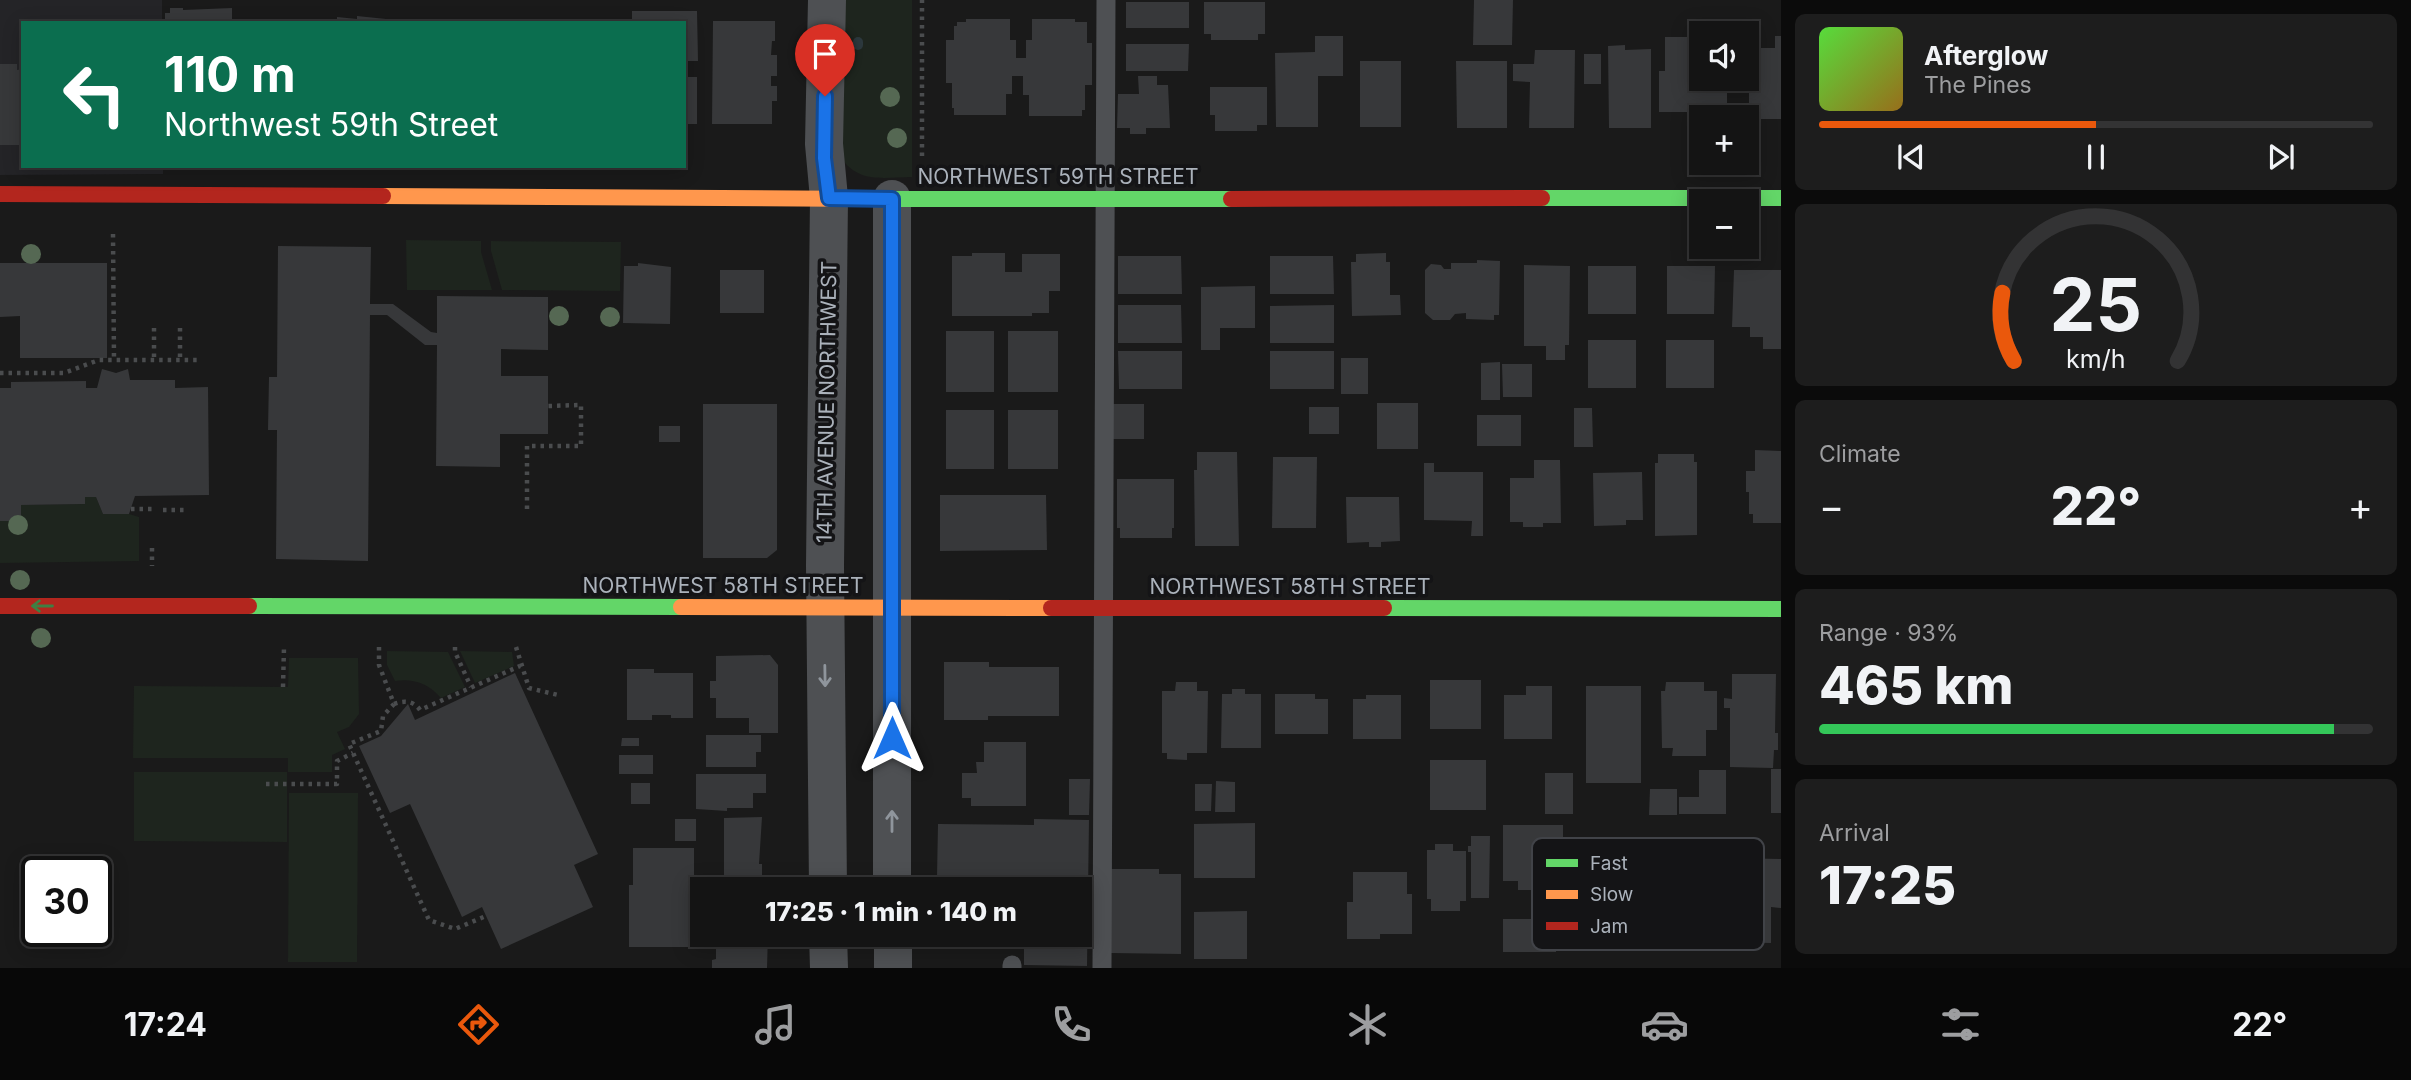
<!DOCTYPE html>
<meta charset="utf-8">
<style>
:root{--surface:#141414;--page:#1d1d1d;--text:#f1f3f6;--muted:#9d9ea0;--line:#333334;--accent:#ea580c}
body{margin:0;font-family:Inter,sans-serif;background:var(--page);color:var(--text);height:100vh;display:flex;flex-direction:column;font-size:26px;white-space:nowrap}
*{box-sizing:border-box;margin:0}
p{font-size:23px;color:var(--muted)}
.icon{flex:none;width:38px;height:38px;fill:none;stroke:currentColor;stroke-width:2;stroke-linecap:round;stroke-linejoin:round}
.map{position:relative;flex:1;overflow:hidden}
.panel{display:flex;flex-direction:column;gap:14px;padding:14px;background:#0b0b0b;width:630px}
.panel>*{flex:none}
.top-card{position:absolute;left:21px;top:21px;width:665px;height:147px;border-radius:0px;box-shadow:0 4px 18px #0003,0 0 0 2px var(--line);background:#0b6e4f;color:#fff;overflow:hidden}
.fabs{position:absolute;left:1689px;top:21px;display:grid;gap:14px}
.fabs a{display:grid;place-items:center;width:70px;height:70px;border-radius:0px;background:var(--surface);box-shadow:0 4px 18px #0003,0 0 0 2px var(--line);font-size:35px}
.speed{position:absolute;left:21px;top:856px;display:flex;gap:14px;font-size:35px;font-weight:700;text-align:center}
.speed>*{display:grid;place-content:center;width:91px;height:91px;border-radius:50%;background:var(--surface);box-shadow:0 4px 18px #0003,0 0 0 2px var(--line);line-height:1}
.speed .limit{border:4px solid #111;border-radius:10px;background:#fff;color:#111}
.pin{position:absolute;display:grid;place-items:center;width:60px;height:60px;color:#fff;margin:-72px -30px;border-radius:50% 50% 50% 0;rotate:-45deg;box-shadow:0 0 7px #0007}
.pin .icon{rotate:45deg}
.me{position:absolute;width:77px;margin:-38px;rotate:0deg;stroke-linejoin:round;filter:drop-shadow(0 0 5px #0008)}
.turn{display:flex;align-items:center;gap:24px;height:147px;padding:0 28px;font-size:32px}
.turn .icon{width:91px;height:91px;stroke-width:2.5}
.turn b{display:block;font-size:49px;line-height:60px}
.big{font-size:52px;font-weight:800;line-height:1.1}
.panel .card{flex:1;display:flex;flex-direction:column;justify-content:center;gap:10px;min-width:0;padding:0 24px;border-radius:10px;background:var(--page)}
.panel .dial{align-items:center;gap:0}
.dial svg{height:182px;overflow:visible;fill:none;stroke:var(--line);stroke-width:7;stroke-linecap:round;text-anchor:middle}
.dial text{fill:var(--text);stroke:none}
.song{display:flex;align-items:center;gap:21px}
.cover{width:84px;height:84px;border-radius:10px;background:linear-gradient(135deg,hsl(110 70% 55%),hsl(40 70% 35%))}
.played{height:7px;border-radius:4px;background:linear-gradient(90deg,var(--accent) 50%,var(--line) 50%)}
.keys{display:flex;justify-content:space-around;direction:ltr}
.heat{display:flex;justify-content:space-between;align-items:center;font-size:38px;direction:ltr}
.charge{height:10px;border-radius:5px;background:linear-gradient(90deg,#34c759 93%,var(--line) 0)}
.trip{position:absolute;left:690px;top:877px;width:402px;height:70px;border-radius:0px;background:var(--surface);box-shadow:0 4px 18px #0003,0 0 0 2px var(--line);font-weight:800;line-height:70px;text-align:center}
.tabs{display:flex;height:112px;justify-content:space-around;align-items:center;background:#080808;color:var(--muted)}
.tabs .icon{width:49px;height:49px}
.tabs .selected{color:var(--accent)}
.tabs b{font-size:32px;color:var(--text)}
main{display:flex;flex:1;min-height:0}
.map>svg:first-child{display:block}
</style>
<main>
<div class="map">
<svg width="1781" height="968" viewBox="0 0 1781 968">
<rect width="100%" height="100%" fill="#1a1a1a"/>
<polygon fill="#242427" points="0,0 162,0 162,23 23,23 23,166 163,166 163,174 0,175"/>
<g fill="#1e251e">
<path d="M840,0H912V177C885,177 860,184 842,159Z"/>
<polygon points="406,240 481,241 481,252 492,290 407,290"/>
<polygon points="491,241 621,242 620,291 502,290 491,251"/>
<polygon points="85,497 96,497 103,514 129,514 139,517 139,561 0,563 0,521 21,521 21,505 85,504"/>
<path d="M387,651L448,652L465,687L441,698C429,684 414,678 395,681L387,665Z"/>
<polygon points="460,651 512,652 514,666 475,683"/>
<polygon points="289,658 358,658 359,714 349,727 337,732 345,749 332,755 332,772 288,772 288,758 133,758 134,686 288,687"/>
<polygon points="134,772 287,772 287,842 134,841"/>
<polygon points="289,793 358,793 357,962 288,962"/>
</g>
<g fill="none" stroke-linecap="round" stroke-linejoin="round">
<polyline stroke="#2c383d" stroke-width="10" points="858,42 858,45"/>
</g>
<g fill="#37383a">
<polygon points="1474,0 1513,0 1512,45 1473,45"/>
<rect x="1126" y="2" width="63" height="26"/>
<polygon points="1204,2 1265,2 1265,34 1258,34 1258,40 1211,40 1211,34 1204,34"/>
<polygon points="170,8 183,8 183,10 232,8 232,23 165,23 165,13 170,13"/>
<polygon points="632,11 697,11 698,61 684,61 684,23 632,23"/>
<polygon points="357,16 386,19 386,23 322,23 322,19 337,19 337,17 357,19"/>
<rect x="247" y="19" width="61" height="4"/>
<polygon points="966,19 1010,19 1010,40 1016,40 1016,58 1026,58 1026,40 1032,40 1032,19 1075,19 1075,22 1087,22 1087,43 1092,43 1092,85 1085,85 1085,110 1082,110 1082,116 1029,116 1029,95 1023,95 1023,76 1012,76 1012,94 1006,94 1006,115 954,115 954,108 952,108 952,83 946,83 946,40 954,40 954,26 957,26 957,22 966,22"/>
<polygon points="713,21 775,21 775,41 772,41 771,55 777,55 777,76 771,76 771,86 777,86 777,101 772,101 772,124 712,124"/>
<polygon points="1315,36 1343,36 1343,76 1318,76 1318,127 1276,127 1275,53 1315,52"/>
<polygon points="1775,36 1781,36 1781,119 1749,119 1749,93 1736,93 1736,79 1746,79 1746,74 1750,74 1750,48 1775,48"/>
<polygon points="1665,37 1701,37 1701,79 1727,79 1727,117 1687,118 1687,112 1659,112 1659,71 1665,71"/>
<polygon points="1126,44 1189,44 1188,71 1126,71"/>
<polygon points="1625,45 1625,50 1651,49 1651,128 1609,128 1608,46"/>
<polygon points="1535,50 1575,50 1574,128 1529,128 1530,82 1513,81 1513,64 1534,64"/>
<rect x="1584" y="54" width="17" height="30"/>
<rect x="1360" y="61" width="41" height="66"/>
<polygon points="1456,61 1507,61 1507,128 1457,128"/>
<polygon points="0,64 17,64 17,70 23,69 23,145 0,145"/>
<polygon points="1138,76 1157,76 1157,85 1168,85 1170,128 1146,128 1146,134 1130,134 1130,128 1117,128 1118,94 1139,94"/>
<rect x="684" y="77" width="13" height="47"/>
<polygon points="1210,87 1267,87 1267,125 1257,125 1257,131 1215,131 1215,115 1210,115"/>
<polygon points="278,246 371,247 370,304 393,304 431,332 437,333 437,296 548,297 548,350 501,349 501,376 548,376 548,434 500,434 500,467 436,466 437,345 425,345 387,315 370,315 368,561 276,559 277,430 268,430 269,377 277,377"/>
<polygon points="972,253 1005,253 1005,272 1022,272 1022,254 1060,254 1060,291 1049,291 1049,313 1032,313 1032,316 952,316 952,256 972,256"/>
<polygon points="1386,253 1386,262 1390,262 1390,295 1400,295 1401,315 1352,316 1351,262 1356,262 1356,254"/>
<polygon points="1118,256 1181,256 1182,294 1118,294"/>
<polygon points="1270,256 1333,256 1334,294 1270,294"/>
<polygon points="1477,260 1500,261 1499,315 1494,315 1494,320 1466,319 1466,313 1455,314 1450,320 1433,320 1425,313 1425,270 1431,264 1441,265 1444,269 1451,269 1451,263 1477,263"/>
<polygon points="0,263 107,263 107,358 20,358 20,316 0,317"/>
<polygon points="638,263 671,267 670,324 623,323 624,266 638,266"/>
<polygon points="1524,265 1570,266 1569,345 1565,345 1565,360 1546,360 1546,346 1524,346"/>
<rect x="1588" y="266" width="48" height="48"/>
<polygon points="1667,266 1715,266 1714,314 1667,314"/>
<rect x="720" y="270" width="44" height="43"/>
<polygon points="1734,270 1781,270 1781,349 1763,349 1763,337 1750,337 1750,327 1732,327"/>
<polygon points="1255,286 1255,328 1220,328 1220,350 1201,350 1201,287"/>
<polygon points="1118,305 1181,305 1182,343 1118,343"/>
<polygon points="1334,305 1334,343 1270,343 1270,306"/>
<rect x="946" y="331" width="48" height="61"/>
<rect x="1008" y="331" width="50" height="61"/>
<rect x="1588" y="340" width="48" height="48"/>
<rect x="1666" y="340" width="48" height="48"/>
<polygon points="1118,351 1182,351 1182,389 1119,389"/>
<rect x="1270" y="351" width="64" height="38"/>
<rect x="1341" y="358" width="27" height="36"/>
<polygon points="1500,362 1500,400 1481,400 1481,363"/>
<polygon points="1502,364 1532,364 1532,397 1503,397"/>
<polygon points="102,369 116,373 128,369 130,380 175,380 175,388 208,387 209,495 135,496 129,514 103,514 96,497 85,497 85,504 21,505 21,521 0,521 0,388 11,388 11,382 86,381 86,388 97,388"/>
<rect x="1377" y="403" width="41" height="46"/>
<polygon points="703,404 777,404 777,550 767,558 703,558"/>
<rect x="1110" y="404" width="34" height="35"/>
<rect x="1309" y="407" width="30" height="27"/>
<polygon points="1574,408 1592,408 1593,447 1574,447"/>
<rect x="946" y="410" width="48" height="59"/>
<rect x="1008" y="410" width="50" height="59"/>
<rect x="1477" y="415" width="44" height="31"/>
<rect x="659" y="426" width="21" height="16"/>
<polygon points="1755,450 1781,451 1781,523 1753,523 1753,514 1749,514 1749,492 1746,492 1746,471 1755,471"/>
<polygon points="1197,452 1237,452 1239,546 1195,546 1194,470 1197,470"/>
<polygon points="1658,454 1694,454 1694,462 1697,462 1697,535 1655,536 1655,463 1658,463"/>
<polygon points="1273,457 1317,457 1316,528 1272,528"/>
<polygon points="1534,460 1560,460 1561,523 1543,523 1543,527 1523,527 1523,522 1510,522 1510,478 1534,478"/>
<polygon points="1424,463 1434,463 1434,472 1483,472 1483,536 1471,536 1472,521 1424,520"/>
<polygon points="1642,472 1643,520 1626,520 1626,525 1594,526 1593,473"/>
<polygon points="1117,479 1174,479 1174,528 1172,528 1172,538 1120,538 1120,528 1117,528"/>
<polygon points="940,495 1046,495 1047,550 940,551"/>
<polygon points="1346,497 1399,497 1400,541 1381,542 1381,547 1369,547 1369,542 1347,543"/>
<polygon points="770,655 778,665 778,733 749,733 749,718 716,718 716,698 710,698 710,681 716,681 716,656"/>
<polygon points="944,662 989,662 989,667 1059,667 1059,716 988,716 988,720 944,720"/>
<polygon points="627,669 654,669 654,673 693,673 693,718 671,718 671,715 652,715 652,720 627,720"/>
<polygon points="515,673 598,854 574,865 593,907 501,949 482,907 462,917 410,804 390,813 359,746 381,736 408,704 415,720"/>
<polygon points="1732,674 1776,674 1775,733 1778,733 1778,750 1774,750 1773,768 1730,767 1730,708 1724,708 1724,698 1732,699"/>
<rect x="1430" y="680" width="51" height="49"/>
<polygon points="1176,682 1197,682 1197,691 1208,691 1207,753 1187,753 1187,760 1167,759 1167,753 1162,753 1162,691 1175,691"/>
<polygon points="1666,682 1704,682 1704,691 1717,691 1717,730 1706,730 1706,756 1672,756 1673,748 1662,748 1661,691 1665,691"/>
<polygon points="1526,686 1552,686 1552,739 1504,739 1504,695 1526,695"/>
<rect x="1586" y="686" width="55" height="97"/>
<polygon points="1232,689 1245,689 1245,694 1261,694 1261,748 1221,748 1222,694 1232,694"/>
<polygon points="1275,694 1315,694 1315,699 1328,699 1328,734 1275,734"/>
<polygon points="1366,695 1401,695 1401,739 1353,739 1353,699 1366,699"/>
<polygon points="706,735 761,735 761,752 756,752 756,767 706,767"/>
<polygon points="622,738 639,738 639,746 621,746"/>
<polygon points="984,742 1026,742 1026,806 971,806 971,798 962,798 962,773 977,773 976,762 984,762"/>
<rect x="619" y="755" width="34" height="19"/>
<rect x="1430" y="760" width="56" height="50"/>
<rect x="1771" y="769" width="10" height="44"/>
<polygon points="1699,770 1726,770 1726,814 1679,814 1679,797 1699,797"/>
<rect x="1545" y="773" width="28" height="41"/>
<polygon points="696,774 766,774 766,793 753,793 753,808 727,808 727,811 696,809"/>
<polygon points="1069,779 1090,779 1089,815 1069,815"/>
<polygon points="1216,781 1235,782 1235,812 1215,812"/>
<rect x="631" y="783" width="19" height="21"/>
<polygon points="1195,784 1212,784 1211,811 1195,811"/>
<polygon points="1650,789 1677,789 1677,815 1649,815"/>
<polygon points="762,817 759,864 762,864 762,885 724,885 724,818"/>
<rect x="675" y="819" width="21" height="22"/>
<polygon points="1034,819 1089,820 1087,966 1024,965 1024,934 1080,934 1080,889 1037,889 1037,875 989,875 989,878 937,877 938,824 1034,825"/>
<polygon points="1255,823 1255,878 1194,878 1194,824"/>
<polygon points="1503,825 1563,825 1563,881 1548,881 1548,890 1518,890 1518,881 1503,881"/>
<polygon points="1471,836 1490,836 1489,898 1471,898 1471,852 1468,852 1468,846 1471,846"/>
<polygon points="1435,844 1453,844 1453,851 1466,851 1466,901 1460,901 1460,911 1431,911 1431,899 1427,899 1427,850 1435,850"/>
<polygon points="633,848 694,848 694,884 697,886 697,947 629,947 629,885 633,885"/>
<polygon points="1733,858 1781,859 1781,908 1771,907 1771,943 1732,942"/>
<polygon points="1111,869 1159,869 1159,874 1181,874 1181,954 1111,953"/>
<polygon points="1353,872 1407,872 1407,894 1412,894 1412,934 1380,934 1380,939 1347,939 1347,902 1353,902"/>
<polygon points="1247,911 1247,959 1194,959 1194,912"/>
<polygon points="1503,919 1555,919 1556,952 1503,952"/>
<polygon points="716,934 768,934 767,968 712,968 712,960 716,959"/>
</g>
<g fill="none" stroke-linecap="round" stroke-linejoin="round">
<g stroke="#4a4c4e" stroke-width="4.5" stroke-dasharray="3.5 5" stroke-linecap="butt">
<polyline points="922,156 922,0"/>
<polyline points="113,234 114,360"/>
<polyline points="154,328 154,360"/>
<polyline points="180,328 180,360"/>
<polyline points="0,373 64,373 99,360 201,360"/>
<polyline points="131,509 153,509"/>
<polyline points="527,509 527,446 581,446 581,405 548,406"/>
<polyline points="163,510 186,510"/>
<polyline points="152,548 152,566"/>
<polyline points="379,647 379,665 394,704 383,716 381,731 349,744 429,920 455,929 486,916"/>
<polyline points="455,647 455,652 471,687"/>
<polyline points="516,647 529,688 558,695"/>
<polyline points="283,687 284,647"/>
<path d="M394,704C404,700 414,701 420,710L520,666"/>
<polyline points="266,784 337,784 337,761 353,753"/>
</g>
<g stroke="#4e5053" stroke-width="19">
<polyline points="1012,965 1012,968"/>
<polyline points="1102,968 1106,0"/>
</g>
<g stroke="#4e5053" stroke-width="38">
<polyline points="827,0 824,144 829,198 825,566 828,889"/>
<polyline points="892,199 892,889"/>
<polyline points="828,934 829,968"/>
<polyline points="893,934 893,968"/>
</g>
<g stroke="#63d668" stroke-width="16">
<polyline points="1542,198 1781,198"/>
<polyline points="870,199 1231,199"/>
<polyline points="249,606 681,607"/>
<polyline points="1384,608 1781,609"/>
</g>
<g stroke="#ff974d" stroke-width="16">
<polyline points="383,196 870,199"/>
<polyline points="681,607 1051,608"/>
</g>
<g stroke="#b3261e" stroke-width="16">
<polyline points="0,194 383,196"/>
<polyline points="1231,199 1542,198"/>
<polyline points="0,606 249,606"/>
<polyline points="1051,608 1384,608"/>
</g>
</g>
<g fill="#556853">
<circle cx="890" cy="97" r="10"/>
<circle cx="897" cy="138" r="10"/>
<circle cx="31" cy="254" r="10"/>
<circle cx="559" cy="316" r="10"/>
<circle cx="610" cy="317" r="10"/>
<circle cx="18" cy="525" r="10"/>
<circle cx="20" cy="580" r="10"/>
<circle cx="41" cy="638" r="10"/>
</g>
<defs><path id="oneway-shaft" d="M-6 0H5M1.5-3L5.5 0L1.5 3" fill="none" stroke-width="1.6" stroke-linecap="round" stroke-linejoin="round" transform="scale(1.75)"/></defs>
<use stroke="#3f7f43" href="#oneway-shaft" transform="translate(42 606) rotate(180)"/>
<g stroke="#8f959c">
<use href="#oneway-shaft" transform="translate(825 676) rotate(89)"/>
<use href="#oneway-shaft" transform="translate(892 821) rotate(-90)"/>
</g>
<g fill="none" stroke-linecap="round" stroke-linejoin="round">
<g stroke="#114b97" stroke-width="18">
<polyline id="route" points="825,96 824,158 829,198 892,199 892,738"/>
</g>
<use href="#route" stroke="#1a73e8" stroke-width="12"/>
</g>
<g text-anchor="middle" stroke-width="7" stroke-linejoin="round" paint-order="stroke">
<g font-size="21" fill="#abb2bb" stroke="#141416">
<text x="1058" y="184">NORTHWEST 59TH STREET</text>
<text transform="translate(827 402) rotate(-89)" y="7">14TH AVENUE NORTHWEST</text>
<text x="723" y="593">NORTHWEST 58TH STREET</text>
<text x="1290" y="594">NORTHWEST 58TH STREET</text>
</g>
</g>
<rect x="1532" y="838" width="232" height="112" rx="10" fill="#141416" stroke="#414348" stroke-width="2"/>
<rect x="1546" y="859" width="32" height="8" fill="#63d668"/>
<rect x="1546" y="890" width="32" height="9" fill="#ff974d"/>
<rect x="1546" y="922" width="32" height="8" fill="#b3261e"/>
<g font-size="19" fill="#abb2bb">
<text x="1590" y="870">Fast</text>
<text x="1590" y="901">Slow</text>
<text x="1590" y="933">Jam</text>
</g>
</svg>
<div class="fabs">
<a><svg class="icon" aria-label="sound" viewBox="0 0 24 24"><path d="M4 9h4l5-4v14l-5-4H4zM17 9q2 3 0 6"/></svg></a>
<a>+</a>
<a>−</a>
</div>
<div class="speed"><div class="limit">30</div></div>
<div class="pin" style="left:825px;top:96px;background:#d93025"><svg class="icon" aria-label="arrive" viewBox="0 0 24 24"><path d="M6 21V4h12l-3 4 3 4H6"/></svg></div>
<svg class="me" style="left:892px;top:738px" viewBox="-20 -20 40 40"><path d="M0-17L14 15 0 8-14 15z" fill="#1a73e8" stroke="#fff" stroke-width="4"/></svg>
<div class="trip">17:25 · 1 min · 140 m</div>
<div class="top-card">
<div class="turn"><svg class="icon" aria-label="left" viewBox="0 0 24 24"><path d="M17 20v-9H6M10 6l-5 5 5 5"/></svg><div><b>110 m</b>Northwest 59th Street</div></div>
</div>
</div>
<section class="panel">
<div class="card">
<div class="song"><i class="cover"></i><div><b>Afterglow</b><p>The Pines</p></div></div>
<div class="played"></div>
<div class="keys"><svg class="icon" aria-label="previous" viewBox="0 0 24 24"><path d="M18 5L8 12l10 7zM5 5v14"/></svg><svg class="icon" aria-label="pause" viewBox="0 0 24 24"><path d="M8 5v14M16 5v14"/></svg><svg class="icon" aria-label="next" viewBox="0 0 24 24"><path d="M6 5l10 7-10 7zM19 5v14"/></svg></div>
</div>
<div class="card dial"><svg viewBox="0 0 100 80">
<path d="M14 69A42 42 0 1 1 86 69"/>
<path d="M14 69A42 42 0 0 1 9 39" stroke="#ea580c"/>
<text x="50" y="56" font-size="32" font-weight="700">25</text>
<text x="50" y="72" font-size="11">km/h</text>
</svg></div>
<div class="card"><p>Climate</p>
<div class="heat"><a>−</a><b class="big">22°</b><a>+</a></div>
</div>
<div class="card"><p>Range · 93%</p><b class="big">465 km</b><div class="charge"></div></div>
<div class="card"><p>Arrival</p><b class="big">17:25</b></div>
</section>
</main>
<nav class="tabs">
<b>17:24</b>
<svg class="icon selected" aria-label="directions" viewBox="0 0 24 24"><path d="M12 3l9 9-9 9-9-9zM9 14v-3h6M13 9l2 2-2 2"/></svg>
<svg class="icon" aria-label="music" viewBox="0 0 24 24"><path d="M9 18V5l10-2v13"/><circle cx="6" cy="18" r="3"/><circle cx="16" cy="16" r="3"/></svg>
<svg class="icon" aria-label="phone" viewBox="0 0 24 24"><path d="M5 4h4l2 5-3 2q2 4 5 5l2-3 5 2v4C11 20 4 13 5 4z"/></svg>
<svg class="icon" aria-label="climate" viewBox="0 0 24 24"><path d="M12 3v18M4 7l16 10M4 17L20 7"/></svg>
<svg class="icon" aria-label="car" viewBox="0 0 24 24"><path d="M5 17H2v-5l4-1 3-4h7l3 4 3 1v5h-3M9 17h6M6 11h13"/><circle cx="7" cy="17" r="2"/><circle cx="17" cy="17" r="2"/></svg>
<svg class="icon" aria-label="filters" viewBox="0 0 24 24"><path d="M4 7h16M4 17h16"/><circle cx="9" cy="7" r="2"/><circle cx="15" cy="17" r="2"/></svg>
<b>22°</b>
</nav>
